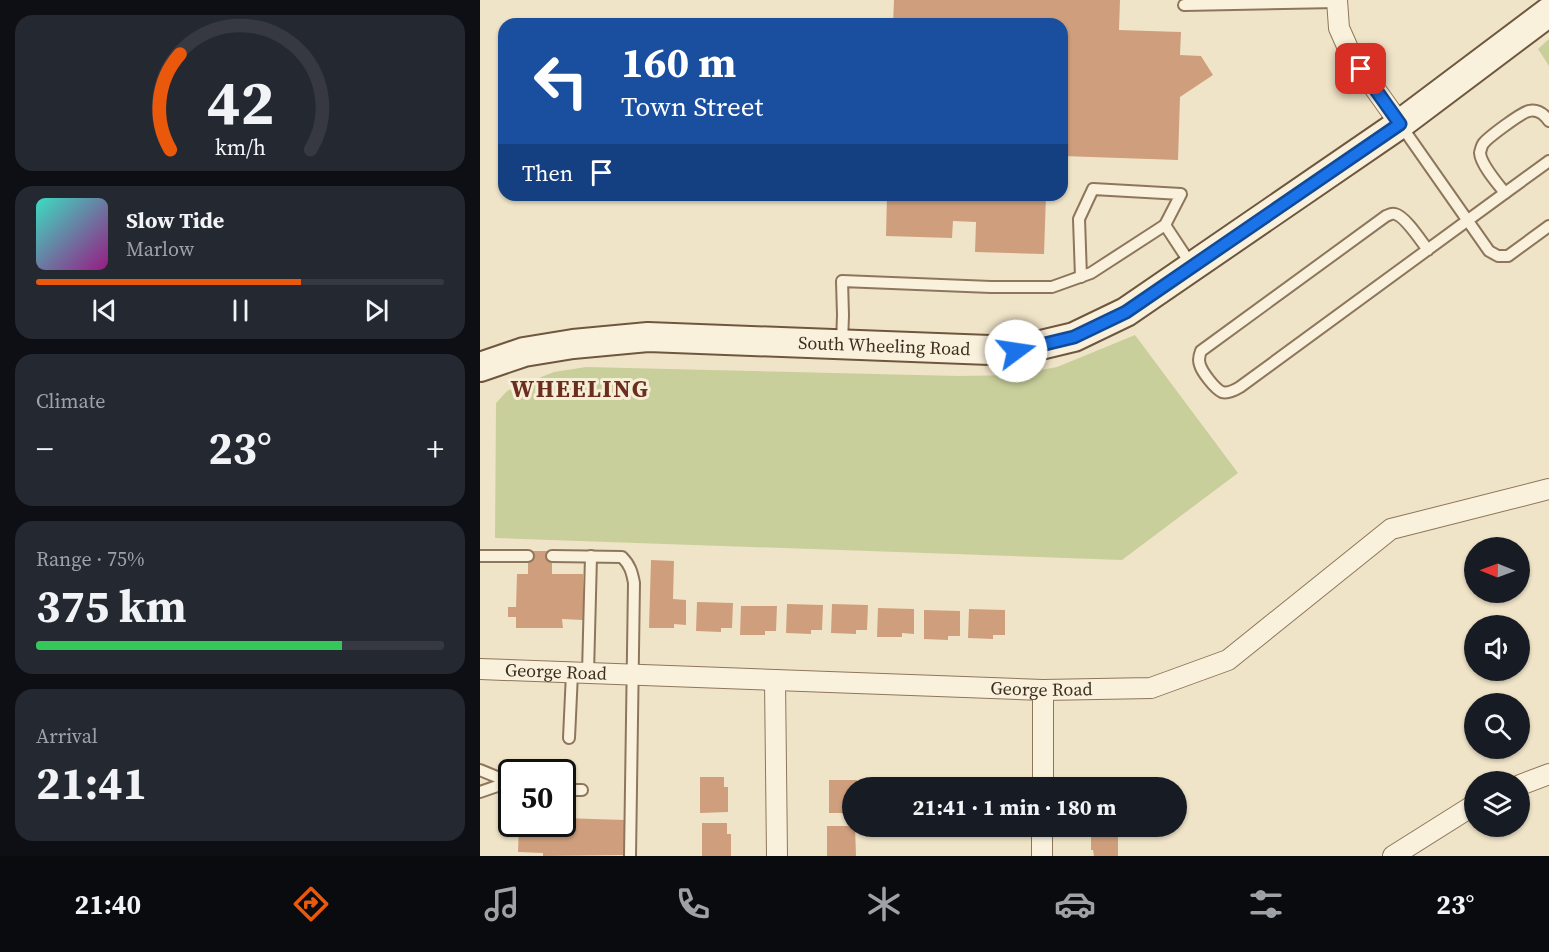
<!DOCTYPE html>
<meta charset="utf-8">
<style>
:root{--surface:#171b24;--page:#242831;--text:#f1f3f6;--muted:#9ea1a6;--line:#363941;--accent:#ea580c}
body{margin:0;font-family:"Source Serif 4",serif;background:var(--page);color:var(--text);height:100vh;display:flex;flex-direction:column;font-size:22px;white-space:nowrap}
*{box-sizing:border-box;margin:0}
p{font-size:20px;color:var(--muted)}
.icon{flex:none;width:33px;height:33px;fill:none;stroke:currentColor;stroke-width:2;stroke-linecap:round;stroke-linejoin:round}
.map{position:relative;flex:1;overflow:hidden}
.side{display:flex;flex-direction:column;gap:15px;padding:15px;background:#0d0f14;width:480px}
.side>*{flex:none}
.hud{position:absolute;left:18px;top:18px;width:570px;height:183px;border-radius:18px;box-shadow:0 2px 4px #0004;background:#1a4fa0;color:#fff;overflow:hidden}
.needle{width:39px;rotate:271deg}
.buttons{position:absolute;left:984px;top:537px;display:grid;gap:12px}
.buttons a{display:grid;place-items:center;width:66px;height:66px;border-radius:50%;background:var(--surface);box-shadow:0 2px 4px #0004;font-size:30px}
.speed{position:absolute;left:18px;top:759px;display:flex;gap:12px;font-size:30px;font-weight:700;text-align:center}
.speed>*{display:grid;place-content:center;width:78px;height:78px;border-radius:50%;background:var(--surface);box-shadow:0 2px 4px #0004;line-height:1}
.speed .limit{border:3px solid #111;border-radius:9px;background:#fff;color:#111}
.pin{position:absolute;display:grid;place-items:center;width:51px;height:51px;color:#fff;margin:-26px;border-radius:12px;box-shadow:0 3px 9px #0006}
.me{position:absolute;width:66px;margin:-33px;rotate:76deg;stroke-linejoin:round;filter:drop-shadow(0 0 4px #0008)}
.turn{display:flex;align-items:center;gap:21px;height:126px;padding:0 24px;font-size:27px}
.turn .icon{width:78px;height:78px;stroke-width:2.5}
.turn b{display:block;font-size:42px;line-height:51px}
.then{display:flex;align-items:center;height:57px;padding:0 24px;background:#0003;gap:12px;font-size:22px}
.big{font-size:45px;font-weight:700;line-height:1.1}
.side .card{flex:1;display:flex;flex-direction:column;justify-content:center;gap:9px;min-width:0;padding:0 21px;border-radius:18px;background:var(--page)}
.side .dial{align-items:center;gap:0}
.dial svg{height:156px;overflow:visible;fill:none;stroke:var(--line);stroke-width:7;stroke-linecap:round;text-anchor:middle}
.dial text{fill:var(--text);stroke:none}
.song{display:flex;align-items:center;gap:18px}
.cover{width:72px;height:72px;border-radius:9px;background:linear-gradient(135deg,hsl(170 70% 55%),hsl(310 70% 35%))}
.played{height:6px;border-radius:3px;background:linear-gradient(90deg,var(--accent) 65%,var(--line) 65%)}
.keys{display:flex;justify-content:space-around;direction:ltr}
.heat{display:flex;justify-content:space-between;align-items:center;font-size:33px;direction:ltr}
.charge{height:9px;border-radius:4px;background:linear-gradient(90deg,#34c759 75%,var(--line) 0)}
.trip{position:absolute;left:362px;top:777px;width:345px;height:60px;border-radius:30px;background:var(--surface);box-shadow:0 2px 4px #0004;font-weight:700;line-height:60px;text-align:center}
.tabs{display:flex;height:96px;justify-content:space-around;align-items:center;background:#090b0e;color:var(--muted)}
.tabs .icon{width:42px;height:42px}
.tabs .active{color:var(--accent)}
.tabs b{font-size:27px;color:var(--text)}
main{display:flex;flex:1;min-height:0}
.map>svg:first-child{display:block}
</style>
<main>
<section class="side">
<div class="card dial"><svg viewBox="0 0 100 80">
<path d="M14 69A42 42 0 1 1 86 69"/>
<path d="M14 69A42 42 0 0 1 19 20" stroke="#ea580c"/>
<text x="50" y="56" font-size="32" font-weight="700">42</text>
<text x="50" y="72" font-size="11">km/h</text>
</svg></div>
<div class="card">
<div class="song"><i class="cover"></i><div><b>Slow Tide</b><p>Marlow</p></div></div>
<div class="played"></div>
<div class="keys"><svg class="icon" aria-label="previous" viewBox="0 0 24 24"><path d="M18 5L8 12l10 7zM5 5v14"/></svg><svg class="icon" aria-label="pause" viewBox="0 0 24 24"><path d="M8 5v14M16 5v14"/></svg><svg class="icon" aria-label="next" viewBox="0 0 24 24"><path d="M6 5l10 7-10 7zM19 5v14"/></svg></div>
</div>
<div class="card"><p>Climate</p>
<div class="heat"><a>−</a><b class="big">23°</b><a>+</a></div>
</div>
<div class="card"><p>Range · 75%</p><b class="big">375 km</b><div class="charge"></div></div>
<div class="card"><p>Arrival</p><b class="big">21:41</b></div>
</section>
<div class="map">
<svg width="1069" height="856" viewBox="0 0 1069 856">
<rect width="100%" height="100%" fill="#f0e4c8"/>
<g fill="#c9cf9b">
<polygon points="1069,39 1069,66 1058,49"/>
<polygon points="655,335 758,473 642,560 15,538 16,403 27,391 46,383 74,372 106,367 479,376 535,375 577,367"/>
</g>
<g fill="#cf9f7d">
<polygon points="414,0 640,0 639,30 701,32 700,55 721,56 733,75 700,97 698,160 582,156 582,24 413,24"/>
<polygon points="407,195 566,195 564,254 495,252 496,222 473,221 472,238 406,236"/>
<polygon points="48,551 72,551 72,574 103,574 103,620 82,619 83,628 36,628 36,617 28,617 28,607 36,607 37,574 48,574"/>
<polygon points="171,560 194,561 193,599 206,600 206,625 194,624 194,628 169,628"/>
<polygon points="217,602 253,603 252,628 241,628 241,632 216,631"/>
<polygon points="307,604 343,605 342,630 331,630 331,634 306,633"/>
<polygon points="352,604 388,605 387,630 376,630 376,634 351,633"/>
<polygon points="261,606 297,606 296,631 285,631 285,635 260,635"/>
<polygon points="398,608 434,609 434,634 422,633 422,637 397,637"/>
<polygon points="489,609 525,610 525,635 513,635 513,639 488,638"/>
<polygon points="444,610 480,611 480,636 468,636 468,640 444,639"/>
<polygon points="220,777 244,777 244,787 248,787 248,812 220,813"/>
<polygon points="349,780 377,780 377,788 372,788 372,813 349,813"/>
<rect x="610" y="781" width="27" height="7"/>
<polygon points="82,818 145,820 144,855 63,856 63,853 38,852 39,824 82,824"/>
<polygon points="222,823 247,823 247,834 251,834 251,856 222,856"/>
<polygon points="347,826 375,826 376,856 347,856"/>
<polygon points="611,826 638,826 638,856 614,856 613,850 611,850"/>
</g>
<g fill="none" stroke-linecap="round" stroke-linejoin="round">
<g stroke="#8d765c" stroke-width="14">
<g id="service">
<polyline points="704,5 857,2"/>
<polyline points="920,124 1009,251 1018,256 1028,256 1069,226"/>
<polyline points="1025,193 1069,161"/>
<path d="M948,250C941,241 925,216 915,214C911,213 909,215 906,216L721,351C719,356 718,360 720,365C722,372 735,389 742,392C748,394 755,390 760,387L1025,193C1018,184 1001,165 1000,153C1000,152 1002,145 1003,144C1007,138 1042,112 1049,111C1058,109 1064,114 1069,121"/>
<polyline points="601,277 599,219 613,189 701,194 685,225"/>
<polyline points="362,344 363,315 362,281 511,287 572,287 611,273 685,225 712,266"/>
<polyline points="0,556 48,556"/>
<path d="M72,556L142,557C150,565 152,572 154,583L150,856"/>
<polyline points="108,673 111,556"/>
<polyline points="89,738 92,673"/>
<polyline points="0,770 29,782 0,792"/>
<polyline points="82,790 102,790"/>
</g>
</g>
<g stroke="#8d765c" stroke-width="22">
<g id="minor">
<polyline points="857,0 859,28 871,55 920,124"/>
<path id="s1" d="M0,669L563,690L671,688L748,660L911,529L1069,489"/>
<polyline points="295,680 297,856"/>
<polyline points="1040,785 1069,774"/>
<polyline points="563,788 563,690"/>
<polyline points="562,856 562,826"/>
<polyline points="913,856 994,805"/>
</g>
</g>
<g stroke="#6f573f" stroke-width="32">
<g id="secondary">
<path id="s2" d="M0,367L44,352L93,344L168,337L536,351L594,337L646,312L920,124L1069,12"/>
</g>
</g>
<use href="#service" stroke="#faf1dc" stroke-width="10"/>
<use href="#minor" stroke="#faf1dc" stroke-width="20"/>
<use href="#secondary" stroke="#faf1dc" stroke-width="28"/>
</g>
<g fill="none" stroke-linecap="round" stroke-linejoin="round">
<g stroke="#114b97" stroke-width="15">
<polyline id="route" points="536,351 594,337 646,312 920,124 881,69"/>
</g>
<use href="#route" stroke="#1a73e8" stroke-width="10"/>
</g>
<g text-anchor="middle" stroke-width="6" stroke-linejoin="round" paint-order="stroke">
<g font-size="18" fill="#3d2e20" stroke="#f7eed8">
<text dy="6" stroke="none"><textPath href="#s2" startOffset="408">South Wheeling Road</textPath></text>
<text dy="6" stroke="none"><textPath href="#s1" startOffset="76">George Road</textPath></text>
<text dy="6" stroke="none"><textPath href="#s1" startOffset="562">George Road</textPath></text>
</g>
<g font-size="24" font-weight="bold" letter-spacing="1.5" fill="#6b2e1e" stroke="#f7eed8">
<text x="100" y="397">WHEELING</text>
</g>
</g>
</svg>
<div class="buttons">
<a><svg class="needle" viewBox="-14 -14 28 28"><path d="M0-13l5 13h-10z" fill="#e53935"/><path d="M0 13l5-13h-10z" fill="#9ea1a6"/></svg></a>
<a><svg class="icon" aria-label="sound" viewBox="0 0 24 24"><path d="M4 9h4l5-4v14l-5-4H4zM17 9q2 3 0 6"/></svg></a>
<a><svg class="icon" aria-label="search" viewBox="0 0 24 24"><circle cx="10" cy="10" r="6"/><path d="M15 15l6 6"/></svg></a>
<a><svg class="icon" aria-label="layers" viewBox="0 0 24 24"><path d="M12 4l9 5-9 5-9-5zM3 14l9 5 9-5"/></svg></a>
</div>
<div class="speed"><div class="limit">50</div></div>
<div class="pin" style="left:881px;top:69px;background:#d93025"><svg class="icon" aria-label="arrive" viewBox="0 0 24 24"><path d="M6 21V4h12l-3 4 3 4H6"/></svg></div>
<svg class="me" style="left:536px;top:351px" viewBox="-20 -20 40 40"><circle r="19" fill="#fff"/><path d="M0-13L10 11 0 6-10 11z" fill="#1a73e8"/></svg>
<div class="trip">21:41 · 1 min · 180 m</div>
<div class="hud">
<div class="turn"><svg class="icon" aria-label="left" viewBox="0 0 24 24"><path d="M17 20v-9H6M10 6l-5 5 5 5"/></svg><div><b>160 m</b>Town Street</div></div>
<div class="then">Then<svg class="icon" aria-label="arrive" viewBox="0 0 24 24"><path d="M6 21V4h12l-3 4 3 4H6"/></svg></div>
</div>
</div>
</main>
<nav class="tabs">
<b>21:40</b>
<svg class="icon active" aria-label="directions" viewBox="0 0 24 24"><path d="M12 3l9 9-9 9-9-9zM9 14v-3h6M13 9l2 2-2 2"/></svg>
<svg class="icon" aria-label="music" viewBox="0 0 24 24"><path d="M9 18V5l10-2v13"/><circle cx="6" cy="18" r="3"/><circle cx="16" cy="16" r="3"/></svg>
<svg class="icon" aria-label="phone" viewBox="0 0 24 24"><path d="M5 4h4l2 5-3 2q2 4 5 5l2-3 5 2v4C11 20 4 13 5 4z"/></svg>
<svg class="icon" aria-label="climate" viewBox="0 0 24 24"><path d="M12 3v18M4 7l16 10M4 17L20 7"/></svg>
<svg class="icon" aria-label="car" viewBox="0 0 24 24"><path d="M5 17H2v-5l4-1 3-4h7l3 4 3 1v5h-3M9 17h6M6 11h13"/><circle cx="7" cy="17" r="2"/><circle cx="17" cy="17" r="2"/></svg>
<svg class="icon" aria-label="filters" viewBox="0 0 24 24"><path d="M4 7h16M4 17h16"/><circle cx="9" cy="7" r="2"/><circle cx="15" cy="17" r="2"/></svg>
<b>23°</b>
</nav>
